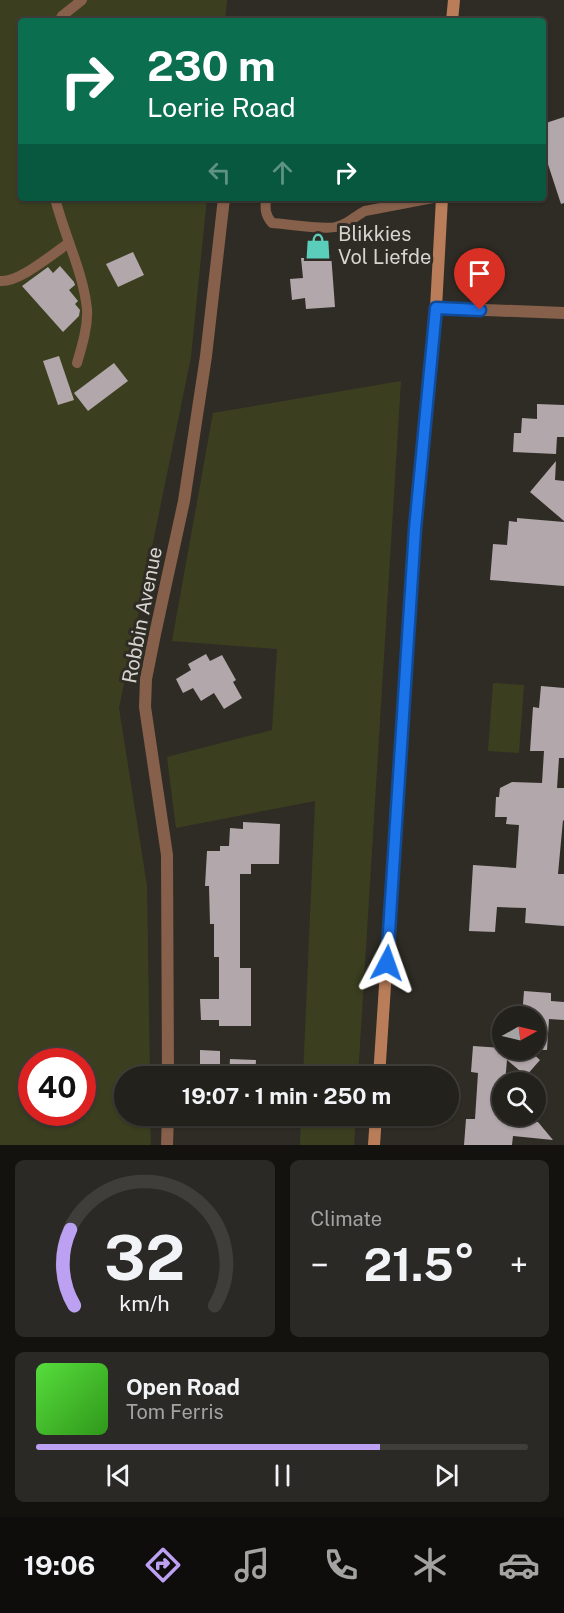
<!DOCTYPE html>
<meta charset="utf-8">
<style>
:root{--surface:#23211c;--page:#2b2925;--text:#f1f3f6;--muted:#a3a3a3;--line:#403e3b;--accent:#bca0f2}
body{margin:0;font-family:"Public Sans",sans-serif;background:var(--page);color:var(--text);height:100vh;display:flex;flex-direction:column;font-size:22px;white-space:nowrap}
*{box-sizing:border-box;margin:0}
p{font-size:20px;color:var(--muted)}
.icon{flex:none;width:33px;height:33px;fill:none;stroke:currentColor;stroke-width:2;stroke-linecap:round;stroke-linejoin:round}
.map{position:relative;height:1145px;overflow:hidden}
.panel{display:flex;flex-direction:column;gap:15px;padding:15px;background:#13120f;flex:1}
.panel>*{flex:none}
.guide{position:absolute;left:18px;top:18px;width:528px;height:183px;border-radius:6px;box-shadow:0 2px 4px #0004,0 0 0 2px var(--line);background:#0b6e4f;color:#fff;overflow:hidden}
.needle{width:39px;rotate:82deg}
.controls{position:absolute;left:492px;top:1006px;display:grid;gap:12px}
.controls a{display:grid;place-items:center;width:54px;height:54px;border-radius:50%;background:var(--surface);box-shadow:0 2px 4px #0004,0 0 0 2px var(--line);font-size:30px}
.speed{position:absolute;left:18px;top:1048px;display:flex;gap:12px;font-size:30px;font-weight:700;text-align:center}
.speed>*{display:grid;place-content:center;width:78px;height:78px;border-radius:50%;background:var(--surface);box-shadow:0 2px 4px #0004,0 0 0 2px var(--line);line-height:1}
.speed .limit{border:9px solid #d22;background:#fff;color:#111}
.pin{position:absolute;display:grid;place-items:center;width:51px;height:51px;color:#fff;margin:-62px -26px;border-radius:50% 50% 50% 0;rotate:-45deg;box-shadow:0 0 6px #0007}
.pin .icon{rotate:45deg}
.me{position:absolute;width:66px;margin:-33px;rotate:4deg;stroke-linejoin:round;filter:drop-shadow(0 0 4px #0008)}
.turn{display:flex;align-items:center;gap:21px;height:126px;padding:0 30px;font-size:27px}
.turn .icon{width:78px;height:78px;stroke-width:2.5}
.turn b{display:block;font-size:42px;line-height:51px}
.lanes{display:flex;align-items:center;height:57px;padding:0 30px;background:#0003;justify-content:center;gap:30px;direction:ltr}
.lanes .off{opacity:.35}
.big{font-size:45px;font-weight:700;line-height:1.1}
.panel .widget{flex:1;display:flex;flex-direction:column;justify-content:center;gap:9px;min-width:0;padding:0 21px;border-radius:9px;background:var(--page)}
.panel .dial{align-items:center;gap:0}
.dial svg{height:156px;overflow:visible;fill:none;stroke:var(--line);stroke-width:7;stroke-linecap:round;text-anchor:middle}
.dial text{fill:var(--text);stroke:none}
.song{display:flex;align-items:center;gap:18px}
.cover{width:72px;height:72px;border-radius:9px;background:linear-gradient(135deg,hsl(110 70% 55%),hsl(110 70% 35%))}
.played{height:6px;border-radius:3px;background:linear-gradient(90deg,var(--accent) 70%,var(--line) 70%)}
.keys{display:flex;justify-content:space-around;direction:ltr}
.heat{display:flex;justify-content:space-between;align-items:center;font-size:33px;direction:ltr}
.panel .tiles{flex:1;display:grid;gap:15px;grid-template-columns:1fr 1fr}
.widget:last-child{grid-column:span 2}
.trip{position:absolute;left:114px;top:1066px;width:345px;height:60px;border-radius:30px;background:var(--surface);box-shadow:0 2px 4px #0004,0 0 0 2px var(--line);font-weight:700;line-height:60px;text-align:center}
.menu{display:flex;height:96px;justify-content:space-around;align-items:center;background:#0e0d0b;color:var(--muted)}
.menu .icon{width:42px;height:42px}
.menu .active{color:var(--accent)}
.menu b{font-size:27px;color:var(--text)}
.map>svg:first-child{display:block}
</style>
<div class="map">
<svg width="564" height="1145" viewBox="0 0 564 1145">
<rect width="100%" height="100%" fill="#2f2c25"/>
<g fill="#3b3f20" fill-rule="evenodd">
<path d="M0,0H227L225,21H21V198H207L191,357L119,708L147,886L150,1077H124V1116H150L151,1145H0ZM32,1062H82V1113H32Z"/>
<polygon points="401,381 358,1077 303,1077 315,801 176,828 167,757 272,730 277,649 172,641 213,413"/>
<polygon points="493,683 524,685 519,753 488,751"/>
<polygon points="301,1116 356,1116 354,1145 300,1145"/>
</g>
<g fill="#b2a7aa">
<polygon points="564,117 564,203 561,204 543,149 543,124"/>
<polygon points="306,240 330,240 335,307 306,309 305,298 292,300 290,279 303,278 301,258 306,258"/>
<polygon points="133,252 144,275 118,287 106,264"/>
<polygon points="60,266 74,282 75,285 69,290 78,301 75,304 80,310 79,316 63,332 22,286 48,267 53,273"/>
<polygon points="59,356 74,400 58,405 43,361"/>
<polygon points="114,363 128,381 88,411 74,393"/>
<polygon points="537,404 564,405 564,437 557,437 556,454 513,452 514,433 521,433 522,418 537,419"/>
<polygon points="556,461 555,480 564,481 564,521 530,492"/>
<polygon points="517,518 564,522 564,586 490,580 493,544 507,545 509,521 517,522"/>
<polygon points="206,654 210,661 222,655 236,680 233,682 242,698 224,709 214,693 201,701 193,688 183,693 176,679 191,670 188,664"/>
<polygon points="541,686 564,688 564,758 559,758 557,788 564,788 564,821 563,820 558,874 564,874 564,926 525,923 526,908 497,907 495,932 469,931 473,865 516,868 519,825 506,824 507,817 495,817 496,797 499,797 500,788 512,782 542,783 544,751 530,751 533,707 539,708"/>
<polygon points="243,822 280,824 279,864 251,864 251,874 240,874 240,968 251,968 251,1026 219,1026 219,1020 201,1020 200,999 219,999 219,957 214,957 214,924 210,924 209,886 205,886 207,851 220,851 220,846 229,846 230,828 243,829"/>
<polygon points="524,991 551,993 551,1001 564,1002 564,1020 549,1019 547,1050 536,1050 536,1017 522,1017"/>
<polygon points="473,1046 502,1048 502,1050 529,1050 540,1060 526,1076 507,1060 505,1083 502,1083 502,1118 538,1122 553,1140 513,1136 512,1145 464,1145 466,1119 475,1119 478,1073 471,1072"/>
<polygon points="200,1050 220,1051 220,1072 200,1072"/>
<polygon points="230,1059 256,1060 255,1077 229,1077"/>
</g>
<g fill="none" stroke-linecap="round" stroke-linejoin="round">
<g stroke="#87604b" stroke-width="10">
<polyline points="59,21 62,16 82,0"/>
<path d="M55,198C64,235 83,271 87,309C88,327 82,346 77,363"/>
<path d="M266,198C265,209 265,215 272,223C287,224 323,230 336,227C347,225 355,216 365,211L433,198"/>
<path d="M0,281C19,283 52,254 69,243"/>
</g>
<g stroke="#87604b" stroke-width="12">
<polyline points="436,308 564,313"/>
<polyline points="168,1077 167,855 145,707 146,679 155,634 184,501 206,356 224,198"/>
<polyline points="167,1145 168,1116"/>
</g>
<g stroke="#b97d59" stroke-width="12">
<polyline points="452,21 454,0"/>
<polyline points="379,1077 415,529 436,308 442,198"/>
<polyline points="374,1145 376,1116"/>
</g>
</g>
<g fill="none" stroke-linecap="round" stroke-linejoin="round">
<g stroke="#114b97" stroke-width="15">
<polyline id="route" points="387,963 415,529 436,308 480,310"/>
</g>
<use href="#route" stroke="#1a73e8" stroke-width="10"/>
</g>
<defs>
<g id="shop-bare" transform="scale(2.07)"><path d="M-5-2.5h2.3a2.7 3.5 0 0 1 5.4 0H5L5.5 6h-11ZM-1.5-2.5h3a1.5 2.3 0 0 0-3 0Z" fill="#5bcebb" stroke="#2f2c25" stroke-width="2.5" paint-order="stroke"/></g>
</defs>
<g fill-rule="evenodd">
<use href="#shop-bare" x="318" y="246"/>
</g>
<g text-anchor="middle" stroke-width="6" stroke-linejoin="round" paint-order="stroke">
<g font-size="20" fill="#d6d4d0" stroke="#2f2c25" text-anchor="start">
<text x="338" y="241">Blikkies<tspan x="338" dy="23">Vol Liefde</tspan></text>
</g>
<g font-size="20" fill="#d6d4d0" stroke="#2f2c25">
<text transform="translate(142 615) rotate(-79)" y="7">Robbin Avenue</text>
</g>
</g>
</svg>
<div class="controls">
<a><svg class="needle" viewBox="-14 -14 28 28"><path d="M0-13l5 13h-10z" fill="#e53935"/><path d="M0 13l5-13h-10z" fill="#a3a3a3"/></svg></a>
<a><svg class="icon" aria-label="search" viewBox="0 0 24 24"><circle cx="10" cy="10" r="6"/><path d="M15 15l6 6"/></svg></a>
</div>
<div class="speed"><div class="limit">40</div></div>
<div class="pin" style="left:480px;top:310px;background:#d93025"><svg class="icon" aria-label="arrive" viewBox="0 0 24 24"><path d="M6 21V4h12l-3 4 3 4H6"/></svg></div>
<svg class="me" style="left:387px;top:963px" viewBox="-20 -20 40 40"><path d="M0-17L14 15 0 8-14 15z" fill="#1a73e8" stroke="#fff" stroke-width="4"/></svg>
<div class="trip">19:07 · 1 min · 250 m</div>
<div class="guide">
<div class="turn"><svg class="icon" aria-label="right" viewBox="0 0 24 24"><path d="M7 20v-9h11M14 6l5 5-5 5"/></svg><div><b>230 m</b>Loerie Road</div></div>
<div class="lanes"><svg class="icon off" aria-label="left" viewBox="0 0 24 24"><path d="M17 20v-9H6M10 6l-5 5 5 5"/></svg><svg class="icon off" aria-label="ahead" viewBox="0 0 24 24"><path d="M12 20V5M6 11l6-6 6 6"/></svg><svg class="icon" aria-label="right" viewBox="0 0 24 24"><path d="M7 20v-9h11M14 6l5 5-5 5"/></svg></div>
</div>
</div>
<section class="panel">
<div class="tiles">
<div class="widget dial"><svg viewBox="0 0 100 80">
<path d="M14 69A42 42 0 1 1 86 69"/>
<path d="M14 69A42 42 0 0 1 12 30" stroke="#bca0f2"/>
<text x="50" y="56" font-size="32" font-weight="700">32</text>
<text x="50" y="72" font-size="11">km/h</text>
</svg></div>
<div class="widget"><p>Climate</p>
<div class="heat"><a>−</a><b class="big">21.5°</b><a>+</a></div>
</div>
<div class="widget">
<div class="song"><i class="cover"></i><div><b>Open Road</b><p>Tom Ferris</p></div></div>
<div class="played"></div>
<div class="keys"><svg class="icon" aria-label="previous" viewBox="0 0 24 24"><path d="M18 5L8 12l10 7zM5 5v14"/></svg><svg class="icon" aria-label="pause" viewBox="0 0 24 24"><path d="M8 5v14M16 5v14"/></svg><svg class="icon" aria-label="next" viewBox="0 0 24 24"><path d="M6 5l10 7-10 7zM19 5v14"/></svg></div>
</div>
</div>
</section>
<nav class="menu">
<b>19:06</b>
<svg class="icon active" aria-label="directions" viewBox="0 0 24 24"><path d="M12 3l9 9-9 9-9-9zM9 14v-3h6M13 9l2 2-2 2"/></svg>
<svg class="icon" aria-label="music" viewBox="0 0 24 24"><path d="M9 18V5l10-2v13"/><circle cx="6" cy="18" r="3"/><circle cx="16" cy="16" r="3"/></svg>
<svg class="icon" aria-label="phone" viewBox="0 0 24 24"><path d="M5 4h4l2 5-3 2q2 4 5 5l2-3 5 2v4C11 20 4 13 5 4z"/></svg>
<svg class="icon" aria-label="climate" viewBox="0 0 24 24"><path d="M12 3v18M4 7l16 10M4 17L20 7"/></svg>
<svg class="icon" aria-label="car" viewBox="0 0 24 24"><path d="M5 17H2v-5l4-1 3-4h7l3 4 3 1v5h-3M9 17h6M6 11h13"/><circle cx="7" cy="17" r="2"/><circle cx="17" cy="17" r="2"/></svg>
</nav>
